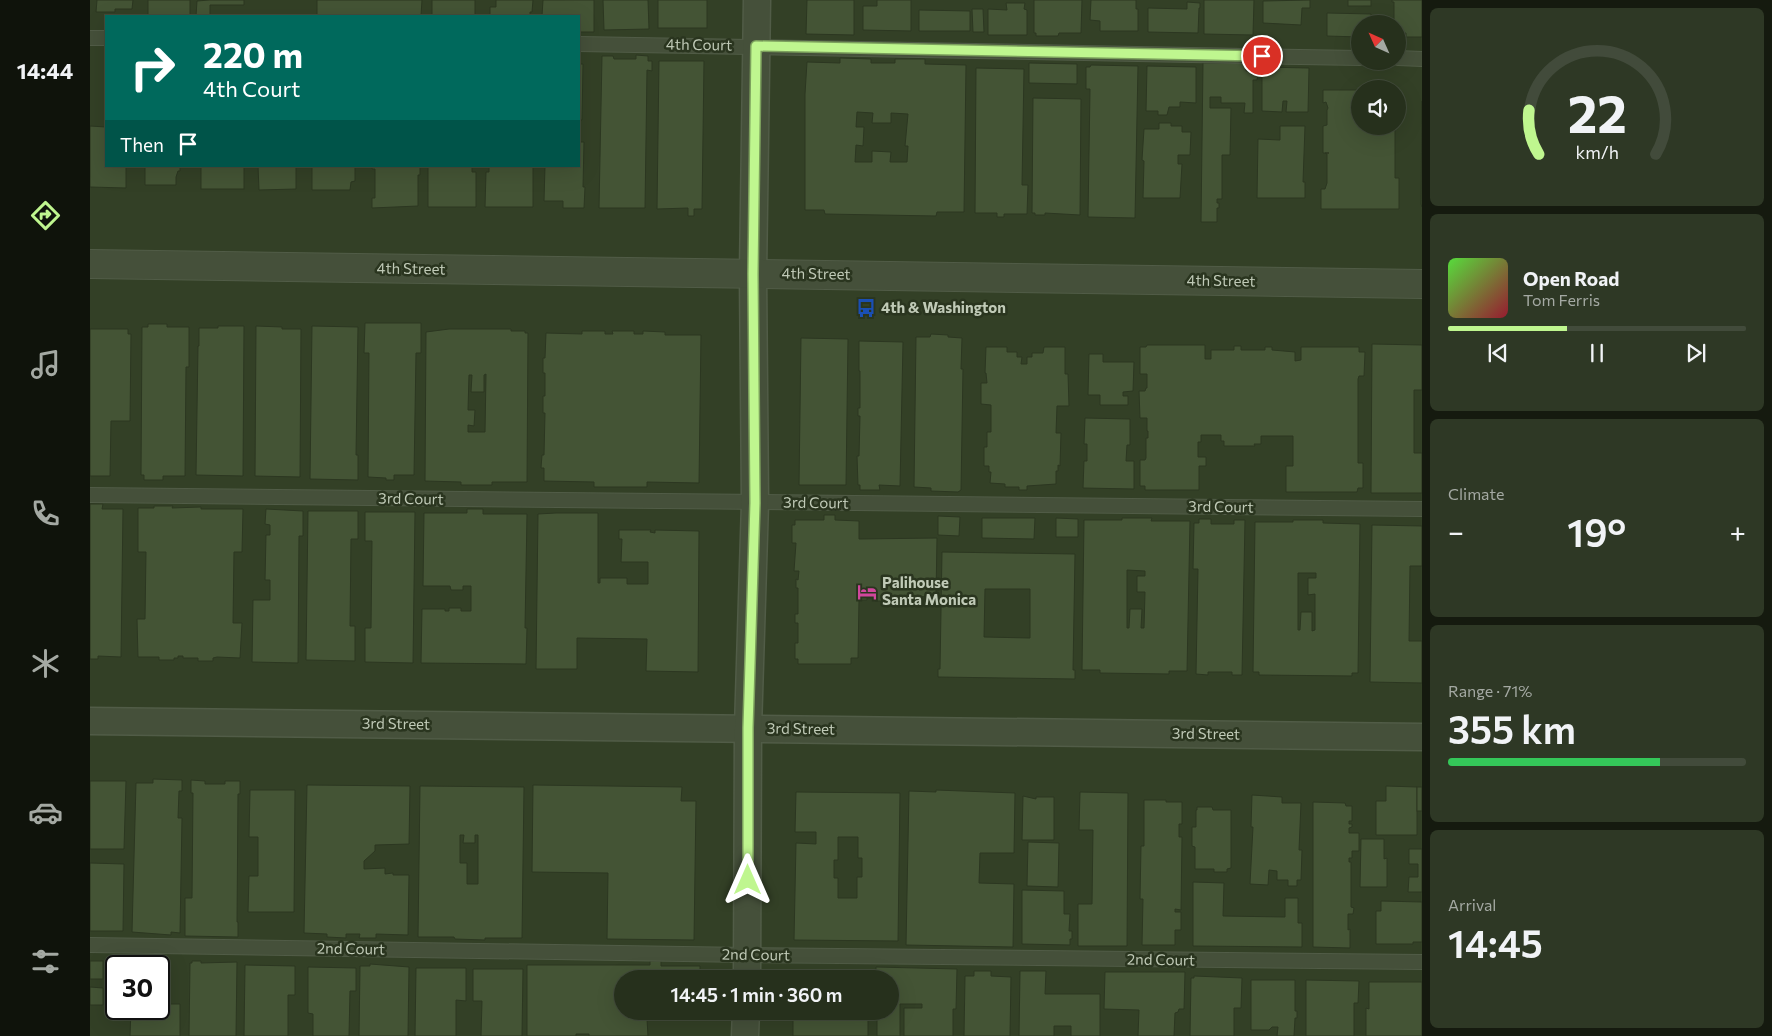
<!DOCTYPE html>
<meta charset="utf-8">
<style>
:root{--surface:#26301c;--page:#2e3825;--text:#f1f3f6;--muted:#a4a9a3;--line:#424b3b;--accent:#bff68f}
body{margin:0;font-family:Commissioner,sans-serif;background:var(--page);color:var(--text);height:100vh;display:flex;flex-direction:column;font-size:19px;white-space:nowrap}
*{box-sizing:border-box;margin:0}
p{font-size:16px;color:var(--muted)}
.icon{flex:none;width:28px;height:28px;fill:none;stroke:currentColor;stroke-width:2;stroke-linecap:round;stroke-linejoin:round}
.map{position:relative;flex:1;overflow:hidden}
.sheet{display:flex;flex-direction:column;gap:8px;padding:8px;background:#151a0f;width:350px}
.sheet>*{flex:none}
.top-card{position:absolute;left:15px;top:15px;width:475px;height:152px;border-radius:0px;box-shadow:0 5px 20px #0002,0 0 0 1px var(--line);background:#00695c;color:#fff;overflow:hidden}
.needle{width:32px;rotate:315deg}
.fabs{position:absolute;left:1261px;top:15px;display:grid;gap:10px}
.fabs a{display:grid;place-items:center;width:55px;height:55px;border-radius:50%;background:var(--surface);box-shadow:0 5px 20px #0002,0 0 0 1px var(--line);font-size:25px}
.speed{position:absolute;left:15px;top:955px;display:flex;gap:10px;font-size:25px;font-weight:700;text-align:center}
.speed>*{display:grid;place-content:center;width:65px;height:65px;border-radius:50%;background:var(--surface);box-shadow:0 5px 20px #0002,0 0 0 1px var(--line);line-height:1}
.speed .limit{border:2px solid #111;border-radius:8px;background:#fff;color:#111}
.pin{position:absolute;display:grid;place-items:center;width:42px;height:42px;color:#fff;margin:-21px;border:2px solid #fff;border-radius:50%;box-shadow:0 1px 5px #0007}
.me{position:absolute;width:55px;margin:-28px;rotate:0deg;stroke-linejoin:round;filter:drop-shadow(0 0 4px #0008)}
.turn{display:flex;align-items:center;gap:18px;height:105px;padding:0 15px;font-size:22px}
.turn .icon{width:65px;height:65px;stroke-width:2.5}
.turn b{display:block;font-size:35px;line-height:42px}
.then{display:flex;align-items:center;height:48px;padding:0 15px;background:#0003;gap:10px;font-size:19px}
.big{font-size:38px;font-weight:600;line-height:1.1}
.sheet .tile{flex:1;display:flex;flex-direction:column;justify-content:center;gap:8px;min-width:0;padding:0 18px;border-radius:8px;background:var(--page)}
.sheet .dial{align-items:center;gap:0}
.dial svg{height:130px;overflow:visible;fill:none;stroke:var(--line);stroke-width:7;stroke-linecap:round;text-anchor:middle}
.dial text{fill:var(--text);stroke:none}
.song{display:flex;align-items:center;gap:15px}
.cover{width:60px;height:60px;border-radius:8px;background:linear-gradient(135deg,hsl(110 70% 55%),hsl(350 70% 35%))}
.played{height:5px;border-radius:2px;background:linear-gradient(90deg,var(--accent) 40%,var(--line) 40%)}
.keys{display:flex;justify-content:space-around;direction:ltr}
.heat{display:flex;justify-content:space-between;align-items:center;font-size:28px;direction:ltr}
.charge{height:8px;border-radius:4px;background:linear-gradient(90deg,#34c759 71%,var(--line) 0)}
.trip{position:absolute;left:524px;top:970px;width:285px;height:50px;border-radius:25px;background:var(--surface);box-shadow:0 5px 20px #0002,0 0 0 1px var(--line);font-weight:600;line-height:50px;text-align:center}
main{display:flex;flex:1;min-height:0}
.tabs{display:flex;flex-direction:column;width:90px;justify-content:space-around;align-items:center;background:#0f130b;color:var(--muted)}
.tabs .icon{width:35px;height:35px}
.tabs .current{color:var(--accent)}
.tabs b{font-size:22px;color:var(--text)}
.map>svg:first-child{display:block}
</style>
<main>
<nav class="tabs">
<b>14:44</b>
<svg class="icon current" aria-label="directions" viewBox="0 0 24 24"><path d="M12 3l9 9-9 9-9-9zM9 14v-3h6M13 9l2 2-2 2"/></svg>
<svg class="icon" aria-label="music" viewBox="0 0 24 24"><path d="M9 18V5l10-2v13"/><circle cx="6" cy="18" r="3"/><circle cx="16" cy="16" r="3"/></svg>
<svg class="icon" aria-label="phone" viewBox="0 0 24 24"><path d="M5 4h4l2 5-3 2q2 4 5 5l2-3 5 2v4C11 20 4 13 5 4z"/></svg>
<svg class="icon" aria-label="climate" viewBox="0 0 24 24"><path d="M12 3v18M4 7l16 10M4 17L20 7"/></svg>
<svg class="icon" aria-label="car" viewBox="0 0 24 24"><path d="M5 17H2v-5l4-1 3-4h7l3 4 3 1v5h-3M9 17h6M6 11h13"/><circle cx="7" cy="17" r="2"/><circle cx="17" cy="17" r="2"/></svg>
<svg class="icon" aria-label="filters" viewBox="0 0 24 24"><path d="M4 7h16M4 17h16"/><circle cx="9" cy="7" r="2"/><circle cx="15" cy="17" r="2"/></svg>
</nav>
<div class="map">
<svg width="1332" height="1036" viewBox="0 0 1332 1036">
<rect width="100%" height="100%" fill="#334026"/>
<g fill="#445435" stroke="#2c3721" fill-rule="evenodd">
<polygon points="7,0 43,0 42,9 25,9 25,12 6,12"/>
<rect x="58" y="0" width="42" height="16"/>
<polygon points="119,0 154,0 154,5 120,5 120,16 106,16 107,1"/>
<polygon points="227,0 332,0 331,16 227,16"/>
<rect x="342" y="0" width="43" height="16"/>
<polygon points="406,0 443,0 442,12 440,12 440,16 400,16 400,7 406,7"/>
<polygon points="453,0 504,0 504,32 489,32 489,16 452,16"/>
<polygon points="513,0 558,0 559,29 514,30"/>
<rect x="568" y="0" width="49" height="28"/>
<polygon points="717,0 764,0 764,35 716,34"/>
<polygon points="787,0 821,0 821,31 773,30 773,6 787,6"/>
<polygon points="944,0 992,0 991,33 969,33 968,36 946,36 946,33 944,33"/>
<polygon points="1001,0 1046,0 1046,9 1048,9 1048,31 1010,31 1010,21 1000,20"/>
<polygon points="1114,0 1164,0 1163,35 1114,34"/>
<polygon points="1220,0 1220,8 1212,8 1211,25 1173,23 1173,1"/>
<rect x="1258" y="0" width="23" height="6"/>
<polygon points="1302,0 1332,0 1332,37 1316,37 1316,33 1308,33 1308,24 1304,24 1304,2 1302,2"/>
<polygon points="1097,2 1110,3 1110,8 1109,8 1108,33 1058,32 1058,8 1097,9"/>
<polygon points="916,3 935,3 934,9 937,10 937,35 898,35 898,9 917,10"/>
<polygon points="882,9 893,9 894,32 883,32"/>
<polygon points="829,10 880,11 880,31 829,31"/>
<polygon points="1237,13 1281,14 1281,24 1270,24 1270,37 1237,36"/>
<polygon points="546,55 558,56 558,61 562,61 562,71 557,70 555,208 509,208 512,56 523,56 524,59 546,59"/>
<path d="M750,58L781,59V63H805V59H835V64L876,65L874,212H847L846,216L735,214L734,210H715V94L717,62L750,63ZM767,112L783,113L782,123H801V113L818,114L815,146H818L817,162H800L801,152L782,151V162H765L766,145L773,146L774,127H766Z"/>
<polygon points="569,61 614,61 612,209 604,209 604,216 598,216 598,208 567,209"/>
<polygon points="939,63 987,64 987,84 939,83"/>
<polygon points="1113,63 1156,63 1156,71 1164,71 1164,73 1168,74 1167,80 1163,80 1163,113 1154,113 1155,103 1131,103 1131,97 1120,97 1120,108 1141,108 1140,155 1132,155 1132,199 1127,199 1127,203 1129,203 1129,208 1127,208 1127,222 1111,222"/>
<polygon points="489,64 493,64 492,120 489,120"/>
<polygon points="1001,65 1048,66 1045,218 998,217 1000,89 996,89 996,67 1000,67"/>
<polygon points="1057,66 1106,67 1106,103 1090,102 1090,107 1079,107 1077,115 1068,115 1068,111 1056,111"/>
<polygon points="1172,67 1219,68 1218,112 1196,112 1197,101 1193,101 1192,112 1172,111"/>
<polygon points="886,68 934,69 932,185 938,185 937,214 914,214 914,217 907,217 907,213 885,213"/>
<polygon points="1233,90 1270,90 1270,126 1305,126 1305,178 1309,178 1309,209 1231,209 1231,189 1235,189 1237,183 1237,154 1235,153 1239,153 1233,153 1233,126 1237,125 1237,110 1238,108 1236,102 1233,103"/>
<polygon points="943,98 991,99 990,215 955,213 955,215 945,215 945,213 942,213"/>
<polygon points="1332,101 1332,207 1331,204"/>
<polygon points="1069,123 1081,123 1081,126 1092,126 1092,132 1101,132 1100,155 1088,155 1088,164 1092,164 1090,198 1053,198 1054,161 1052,160 1054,129 1069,129"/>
<polygon points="0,126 16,127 16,166 36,166 36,188 0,187"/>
<polygon points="1190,126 1215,126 1213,182 1215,182 1215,198 1167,198 1168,139 1190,140"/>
<polygon points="489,142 494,142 493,187 495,187 494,208 473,208 473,201 454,201 455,166 489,166"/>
<polygon points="55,166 90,166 90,171 88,171 86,177 86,185 55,185"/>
<rect x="111" y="166" width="43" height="23"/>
<polygon points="168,166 206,166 206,189 169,190"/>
<polygon points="222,166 265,166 265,181 261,182 260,190 222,190"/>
<polygon points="282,166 330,166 330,175 328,175 328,206 282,208 282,198 285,198 285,169 282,169"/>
<polygon points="338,166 382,166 382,172 386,172 386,207 338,207"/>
<polygon points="399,166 443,166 443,207 395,207 396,172 399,172"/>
<polygon points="275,323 331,323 331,353 326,353 324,475 304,475 304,480 296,480 296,478 278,477 279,353 274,353"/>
<polygon points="58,324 77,324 77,327 99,327 99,367 96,367 95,476 73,476 73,480 54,480 54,475 51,475 52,327 58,327"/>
<polygon points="128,326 154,326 153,476 106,475 108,346 109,346 109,328 128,328"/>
<polygon points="166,326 192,327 192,329 211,329 210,477 165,476"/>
<polygon points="222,326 268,327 266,455 268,455 268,480 220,479"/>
<polygon points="0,329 38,329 38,334 41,334 40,421 21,421 20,476 0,476"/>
<path d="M359,329H421V331H435V333H438L437,482H402V485H371V482L335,481L336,332ZM396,374L395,432H378V425L384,426L385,410H378L379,375H382L381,392H394V375Z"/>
<polygon points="492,331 515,331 515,334 523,334 522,331 544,331 544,334 553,334 553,331 575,332 575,335 611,335 609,483 557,482 557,487 504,487 504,482 454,481 454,468 451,468 452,455 454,455 455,413 453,413 453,396 455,396 455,373 453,373 453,358 455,358 456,333 492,334"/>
<polygon points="841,334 858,335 858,337 872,338 871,369 873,369 871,490 868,492 841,491 841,488 824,487 826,337 840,337"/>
<polygon points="711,338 758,339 756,485 709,485"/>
<polygon points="769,341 813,342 810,486 789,485 790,490 770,490 770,485 768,485 767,456 769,456 770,416 768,416 768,408 770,408 770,371 769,371"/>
<polygon points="1282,344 1332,345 1332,390 1324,390 1324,453 1332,453 1332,493 1281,493"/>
<polygon points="1057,345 1115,345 1115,359 1121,359 1121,350 1144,350 1144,346 1151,346 1151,350 1175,350 1175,347 1182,347 1182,350 1205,352 1205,361 1211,360 1211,347 1269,347 1269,352 1275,352 1274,376 1269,376 1268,379 1268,463 1273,463 1273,488 1268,488 1267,492 1196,492 1196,466 1203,466 1203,436 1171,436 1171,444 1164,444 1165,446 1134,446 1134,441 1131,441 1131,435 1111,435 1111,442 1108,442 1108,457 1116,457 1116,466 1109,466 1109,490 1055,490 1055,486 1050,486 1050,460 1055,460 1056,458 1056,438 1058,438 1058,431 1057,431 1057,418 1050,418 1049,391 1055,391 1056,388 1057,388 1057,374 1050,374 1050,347 1056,347"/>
<polygon points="896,347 917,347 917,352 927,352 927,357 932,357 931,364 937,364 937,357 942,357 942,353 953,353 954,347 975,347 975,374 978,374 979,406 967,406 966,433 971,433 970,466 968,465 968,471 966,471 966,484 937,486 937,490 929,490 929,487 915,487 915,484 900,483 901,472 899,472 899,466 894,466 894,447 897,447 897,432 901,432 901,405 891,404 891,383 897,383 896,373 895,373"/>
<polygon points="999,354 1013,354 1013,362 1044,362 1043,391 1033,392 1033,396 1038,396 1038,405 1010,405 1010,395 998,395"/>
<polygon points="995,418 1040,419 1040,445 1037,445 1036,461 1044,461 1044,489 993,488 994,461 997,461 997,444 994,444"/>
<polygon points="0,504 13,504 12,509 33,509 31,657 8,656 8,659 0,659"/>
<polygon points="64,506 83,506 82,508 111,507 111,509 153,509 152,552 144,552 143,623 152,623 150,658 127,657 123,658 123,661 108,661 108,658 93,658 93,656 88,656 88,658 84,658 84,660 69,660 69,657 48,657 47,619 55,619 56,552 48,552 48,508 64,508"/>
<polygon points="176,509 213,511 213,536 209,536 208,663 162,662 163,600 180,600 180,580 175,580 176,535 180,535 180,525 175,524"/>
<polygon points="377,509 393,509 393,514 437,514 435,628 437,628 436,664 331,663 332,609 355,609 355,611 359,611 359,608 371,608 371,611 381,611 381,586 373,586 373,590 361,590 360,586 333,586 334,513 377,513"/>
<polygon points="218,511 268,511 268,539 261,539 260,626 265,626 265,661 216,660"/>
<polygon points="275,512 325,512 323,663 275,662 275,628 281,628 282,541 275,541"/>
<polygon points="466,513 508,513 508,583 510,583 510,578 537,578 537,584 558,584 558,562 531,562 532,539 529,539 529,530 561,530 560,532 565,533 565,530 609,531 608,672 556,671 557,639 487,638 487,669 446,669 448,514"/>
<polygon points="734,515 745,515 745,520 769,521 769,539 847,538 846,596 808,598 808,600 803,600 803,598 800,597 800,601 785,601 785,597 777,597 777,600 769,600 768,658 761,658 761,664 708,664 708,659 705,659 705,643 708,643 708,623 705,623 705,614 708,614 708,588 706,588 706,579 708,580 709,571 704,571 706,543 702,543 702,525 705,525 705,520 734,520"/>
<polygon points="848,516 870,517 869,536 848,535"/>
<polygon points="892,518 945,518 944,539 892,538"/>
<polygon points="966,518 988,519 988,537 966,537"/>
<path d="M1032,518H1062L1061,521H1100L1097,671H1079V674L1010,673V670H992L994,520H1032ZM1037,570L1055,571V576H1047V592H1055L1054,628H1051L1052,609H1040L1039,628H1037Z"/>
<polygon points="1109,519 1121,519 1121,524 1144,524 1144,520 1155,520 1152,675 1142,675 1142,672 1118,672 1118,675 1106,674 1108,569 1103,569 1104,523 1109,523"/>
<path d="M1203,520H1233V523L1270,524L1268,673H1262V676L1169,675V672H1163L1165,522H1203ZM1208,573H1226V578H1218V595L1225,594V630L1222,631V612H1211L1210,630H1208Z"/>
<polygon points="1282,525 1332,526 1332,566 1320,566 1319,641 1332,641 1332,683 1280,682"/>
<path d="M852,552L985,554L983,670H985V679L848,677V669H850ZM895,589H940V638L894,637Z"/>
<polygon points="63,779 92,780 92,791 89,791 88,818 92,818 90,933 81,932 81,935 42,932 46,783 63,783"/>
<polygon points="101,780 115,781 115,784 135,784 135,781 150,781 150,794 148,794 147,922 148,922 148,937 95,936 95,898 102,898 103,793 101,793"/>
<polygon points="0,781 36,781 34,849 0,849"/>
<polygon points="217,785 320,786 319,844 285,845 285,851 274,861 274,869 295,868 295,874 303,873 303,875 319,875 318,935 286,934 286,938 269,938 270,934 256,934 256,938 237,937 237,934 214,933"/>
<polygon points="443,785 592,787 591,801 606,801 604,940 517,939 518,873 442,872"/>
<path d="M330,786L434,787L432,938H395V940L365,939L364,937H328ZM370,835H374L373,843H385V835H388V884H377V863H370Z"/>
<polygon points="1296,786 1327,787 1327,835 1286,835 1286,801 1296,801"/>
<rect x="1327" y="787" width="5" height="24"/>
<polygon points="160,790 205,790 204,912 158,912 159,876 168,876 168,837 159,837"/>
<polygon points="846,790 925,793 924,853 890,853 889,883 924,884 923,947 816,945 819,791 846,792"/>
<path d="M706,792L810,793L808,941L704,940L706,843L726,844V832H705ZM748,837H768V858H772V877H767V898H748V878H744V860H748Z"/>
<polygon points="990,792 1038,793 1037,946 988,946 988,904 1002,904 1003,830 989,830"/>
<polygon points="1162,795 1192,797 1192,803 1211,803 1209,850 1212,850 1211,880 1207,880 1207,886 1198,886 1198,880 1187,880 1187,871 1179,870 1178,885 1160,884 1163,827 1161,827"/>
<polygon points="933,796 946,799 946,797 964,797 964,840 932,840"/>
<polygon points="1054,800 1076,800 1076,802 1092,802 1092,824 1089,824 1089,837 1092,837 1091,910 1085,909 1085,912 1091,912 1091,930 1085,930 1085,945 1052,945 1053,899 1050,899 1051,846 1054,846"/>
<polygon points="1223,802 1255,803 1256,806 1262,806 1262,821 1259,821 1259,824 1262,824 1262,827 1259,828 1259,833 1269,833 1269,851 1262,851 1262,858 1259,858 1259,862 1261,862 1261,907 1264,908 1263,914 1258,914 1258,930 1260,929 1260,948 1223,947"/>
<polygon points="1107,807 1122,807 1123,810 1141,810 1141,868 1137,869 1137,872 1124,872 1124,869 1105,869 1105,847 1102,846 1102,827 1106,827 1106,810 1107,810"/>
<polygon points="1271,839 1294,839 1294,859 1297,858 1297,887 1270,887"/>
<polygon points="938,842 969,843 968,887 937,886"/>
<polygon points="1319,849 1332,849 1332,892 1318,892 1319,877 1328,877 1328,864 1319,864"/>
<polygon points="0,863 34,864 33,931 0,931"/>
<polygon points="1103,882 1134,883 1133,916 1195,917 1195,898 1208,898 1208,923 1212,923 1212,947 1103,946"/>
<polygon points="932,890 974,891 974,914 980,914 979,931 982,931 982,939 980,939 980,945 932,944"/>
<polygon points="1291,901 1332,902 1332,942 1323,942 1323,944 1286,944 1286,911 1291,911"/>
<rect x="0" y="961" width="13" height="18"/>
<polygon points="102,961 111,961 111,963 147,962 146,1036 99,1036 100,963 102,963"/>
<polygon points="560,961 571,961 571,966 610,966 610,979 532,979 532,1011 607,1011 607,1019 557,1019 558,1036 499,1036 499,1034 486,1034 486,1036 437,1036 437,965 560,965"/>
<polygon points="280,964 319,967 318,1036 269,1036 270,966 280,966"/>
<polygon points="155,965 205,966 205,995 198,995 198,1036 154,1036"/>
<polygon points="218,967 266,968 266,991 260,991 259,1036 223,1036 223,1014 218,1013"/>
<polygon points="786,967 867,969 866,1009 863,1009 863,1036 814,1036 814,1008 832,1008 832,1004 810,1004 810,1036 787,1036 787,1011 800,1011 800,979 786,979"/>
<polygon points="326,968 376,968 376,1001 366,1000 366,1036 325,1036"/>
<polygon points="383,969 433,969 432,1036 391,1036 392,1001 383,1001"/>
<polygon points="884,971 901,971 901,976 921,977 920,1036 874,1036 875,976 884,976"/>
<polygon points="930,971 956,971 955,994 1010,994 1010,1036 981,1036 981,1026 964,1026 964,1036 929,1036"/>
<polygon points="1015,972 1095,972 1094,1009 1089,1009 1088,1012 1085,1013 1084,1036 1048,1036 1049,1010 1014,1009"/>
<polygon points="703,973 780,974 780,979 703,979"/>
<polygon points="1104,976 1152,978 1151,1008 1144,1008 1144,1036 1100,1036 1101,978 1104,978"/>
<polygon points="1161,980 1205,980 1205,1011 1207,1011 1207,1018 1205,1018 1204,1036 1187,1036 1188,1027 1182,1027 1179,1030 1161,1030"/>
<polygon points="1216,980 1269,981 1268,1003 1264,1003 1264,1036 1216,1036"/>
<polygon points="1279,982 1332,982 1332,1036 1276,1036 1276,1008 1279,1009"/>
<polygon points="0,987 13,988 13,1005 0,1005"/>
<polygon points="69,1004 90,1004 90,1036 40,1036 41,1009 69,1009"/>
<rect x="703" y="1011" width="75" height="25"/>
</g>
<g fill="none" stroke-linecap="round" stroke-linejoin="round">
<g stroke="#515c47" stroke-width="16">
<g id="service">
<polyline points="0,38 16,38"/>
<polyline points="489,44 1270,58"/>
<polyline points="1308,58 1332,59"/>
<polyline points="0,495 1332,509"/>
<polyline points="0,945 657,955 1332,962"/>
</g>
</g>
<g stroke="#515c47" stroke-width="29">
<g id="minor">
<polyline points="0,721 1332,737"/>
<polyline points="657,979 658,728 665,503 663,274 667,0"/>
<polyline points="655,1036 656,1011"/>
</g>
</g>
<g stroke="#515c47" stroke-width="30">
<polyline id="tertiary" points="0,264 1332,284"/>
</g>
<use href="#service" stroke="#45503a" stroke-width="14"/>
<use href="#minor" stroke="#45503a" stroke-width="26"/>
<use href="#tertiary" stroke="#45503a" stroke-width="28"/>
</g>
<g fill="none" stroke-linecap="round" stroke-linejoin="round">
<g stroke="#7ca05d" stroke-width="12">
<polyline id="route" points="658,880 658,728 665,503 663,274 666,46 1172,56"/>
</g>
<use href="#route" stroke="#bff68f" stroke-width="9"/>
</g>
<defs>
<g id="bus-bare" transform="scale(1.5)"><path d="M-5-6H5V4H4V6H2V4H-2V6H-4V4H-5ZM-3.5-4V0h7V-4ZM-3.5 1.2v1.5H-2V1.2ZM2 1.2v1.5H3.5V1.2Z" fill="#1a4fb4" stroke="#2a351f" stroke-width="2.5" paint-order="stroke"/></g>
<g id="hotel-bare" transform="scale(1.5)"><path d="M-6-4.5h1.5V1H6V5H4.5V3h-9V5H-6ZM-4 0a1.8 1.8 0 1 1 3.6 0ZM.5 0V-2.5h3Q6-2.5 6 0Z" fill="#d1479c" stroke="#2a351f" stroke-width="2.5" paint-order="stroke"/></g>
</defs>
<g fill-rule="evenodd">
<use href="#bus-bare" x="776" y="308"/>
<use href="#hotel-bare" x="777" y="592"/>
</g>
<g text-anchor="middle" stroke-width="5" stroke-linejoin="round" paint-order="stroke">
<g font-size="15" fill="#c0cab7" stroke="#2a351f">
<text transform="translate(609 45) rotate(1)" y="5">4th Court</text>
<text transform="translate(321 269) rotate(1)" y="5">4th Street</text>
<text transform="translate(726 274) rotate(1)" y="5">4th Street</text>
<text transform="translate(1131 281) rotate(1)" y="5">4th Street</text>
<text transform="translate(321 499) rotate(1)" y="5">3rd Court</text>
<text transform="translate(726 503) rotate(1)" y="5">3rd Court</text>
<text transform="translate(1131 507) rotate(1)" y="5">3rd Court</text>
<text transform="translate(306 724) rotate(1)" y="5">3rd Street</text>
<text transform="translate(711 729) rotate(1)" y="5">3rd Street</text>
<text transform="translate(1116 734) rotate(1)" y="5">3rd Street</text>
<text transform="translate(261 949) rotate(1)" y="5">2nd Court</text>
<text transform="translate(666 955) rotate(1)" y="5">2nd Court</text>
<text transform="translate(1071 960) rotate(1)" y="5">2nd Court</text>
</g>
<g font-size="15" font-weight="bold" fill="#c0cab7" stroke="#2a351f" text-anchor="start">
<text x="791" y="313">4th &amp; Washington</text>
<text x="792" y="588">Palihouse<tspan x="792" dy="17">Santa Monica</tspan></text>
</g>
</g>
</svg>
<div class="fabs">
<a><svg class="needle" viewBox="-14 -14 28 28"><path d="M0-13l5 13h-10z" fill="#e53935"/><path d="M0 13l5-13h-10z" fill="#a4a9a3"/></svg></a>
<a><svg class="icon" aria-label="sound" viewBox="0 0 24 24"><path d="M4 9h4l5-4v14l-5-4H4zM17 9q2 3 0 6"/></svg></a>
</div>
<div class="speed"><div class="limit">30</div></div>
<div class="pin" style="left:1172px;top:56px;background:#d93025"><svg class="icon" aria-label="arrive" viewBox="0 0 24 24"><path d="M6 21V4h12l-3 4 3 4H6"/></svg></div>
<svg class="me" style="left:658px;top:880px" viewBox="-20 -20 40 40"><path d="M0-17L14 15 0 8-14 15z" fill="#bff68f" stroke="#fff" stroke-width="4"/></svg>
<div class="trip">14:45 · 1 min · 360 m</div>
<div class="top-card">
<div class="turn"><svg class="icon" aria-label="right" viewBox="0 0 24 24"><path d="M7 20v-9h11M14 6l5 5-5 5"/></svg><div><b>220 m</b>4th Court</div></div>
<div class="then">Then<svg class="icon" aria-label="arrive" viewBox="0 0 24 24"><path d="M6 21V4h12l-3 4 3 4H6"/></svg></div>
</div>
</div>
<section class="sheet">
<div class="tile dial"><svg viewBox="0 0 100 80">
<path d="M14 69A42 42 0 1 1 86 69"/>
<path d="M14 69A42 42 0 0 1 8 42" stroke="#bff68f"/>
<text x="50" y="56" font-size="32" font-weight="700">22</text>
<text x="50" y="72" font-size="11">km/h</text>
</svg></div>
<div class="tile">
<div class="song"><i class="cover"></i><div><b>Open Road</b><p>Tom Ferris</p></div></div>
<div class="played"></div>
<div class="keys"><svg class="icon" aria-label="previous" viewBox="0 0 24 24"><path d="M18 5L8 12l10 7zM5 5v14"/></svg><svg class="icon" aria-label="pause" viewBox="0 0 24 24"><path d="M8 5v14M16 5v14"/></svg><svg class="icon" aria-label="next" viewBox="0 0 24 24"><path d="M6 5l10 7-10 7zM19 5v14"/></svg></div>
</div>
<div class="tile"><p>Climate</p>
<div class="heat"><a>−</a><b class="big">19°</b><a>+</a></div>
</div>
<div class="tile"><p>Range · 71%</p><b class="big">355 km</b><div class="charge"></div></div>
<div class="tile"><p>Arrival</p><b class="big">14:45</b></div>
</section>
</main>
